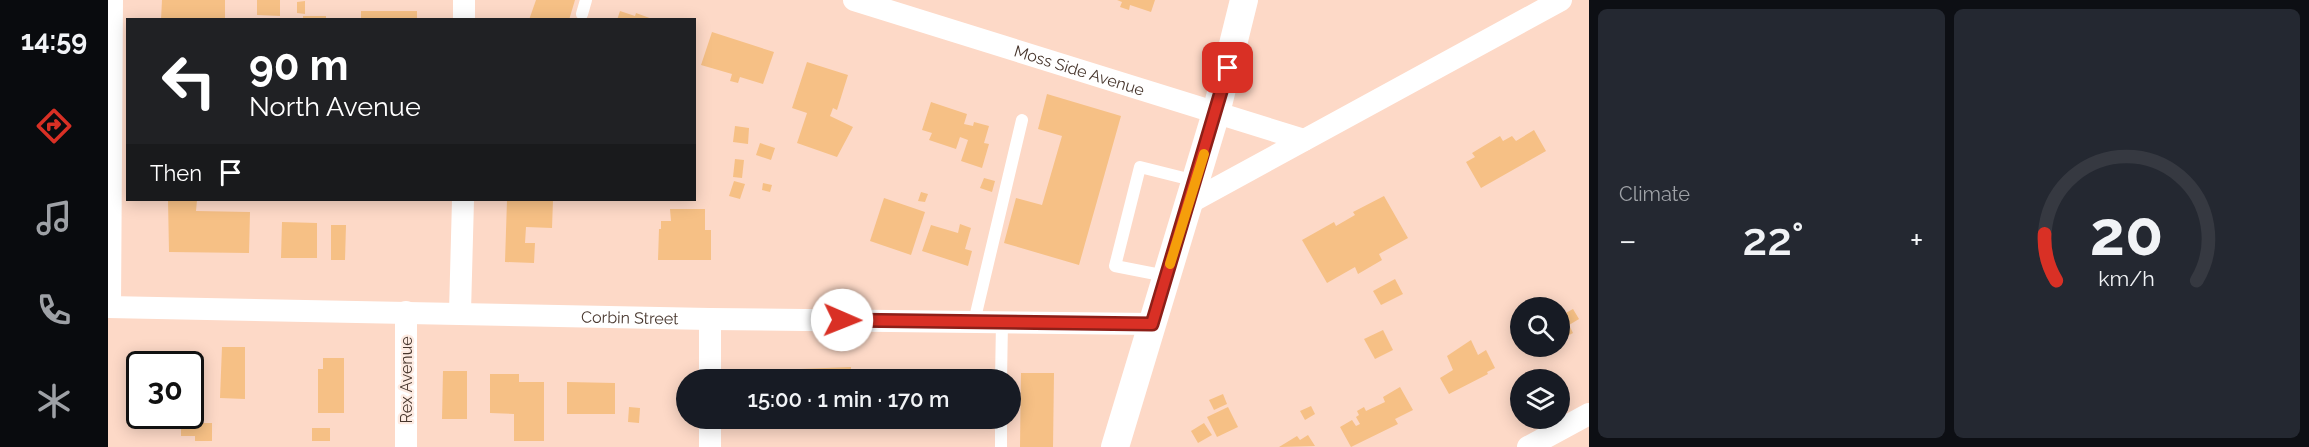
<!DOCTYPE html>
<meta charset="utf-8">
<style>
:root{--surface:#171b24;--page:#242831;--text:#f1f3f6;--muted:#9ea1a6;--line:#363941;--accent:#d93025}
body{margin:0;font-family:Raleway,sans-serif;background:var(--page);color:var(--text);height:100vh;display:flex;flex-direction:column;font-size:22px;white-space:nowrap}
*{box-sizing:border-box;margin:0}
p{font-size:20px;color:var(--muted)}
.icon{flex:none;width:33px;height:33px;fill:none;stroke:currentColor;stroke-width:2;stroke-linecap:round;stroke-linejoin:round}
.map{position:relative;flex:1;overflow:hidden}
.side{display:flex;flex-direction:column;gap:9px;padding:9px;background:#0d0f14;width:720px}
.side>*{flex:none}
.guide{position:absolute;left:18px;top:18px;width:570px;height:183px;border-radius:0px;box-shadow:0 3px 15px #0003;background:#202124;color:#fff;overflow:hidden}
.tools{position:absolute;left:1402px;top:297px;display:grid;gap:12px}
.tools a{display:grid;place-items:center;width:60px;height:60px;border-radius:50%;background:var(--surface);box-shadow:0 3px 15px #0003;font-size:30px}
.speed{position:absolute;left:18px;top:351px;display:flex;gap:12px;font-size:30px;font-weight:700;text-align:center}
.speed>*{display:grid;place-content:center;width:78px;height:78px;border-radius:50%;background:var(--surface);box-shadow:0 3px 15px #0003;line-height:1}
.speed .limit{border:3px solid #111;border-radius:9px;background:#fff;color:#111}
.pin{position:absolute;display:grid;place-items:center;width:51px;height:51px;color:#fff;margin:-26px;border-radius:12px;box-shadow:0 3px 9px #0006}
.me{position:absolute;width:66px;margin:-33px;rotate:91deg;stroke-linejoin:round;filter:drop-shadow(0 0 4px #0008)}
.turn{display:flex;align-items:center;gap:21px;height:126px;padding:0 24px;font-size:27px}
.turn .icon{width:78px;height:78px;stroke-width:2.5}
.turn b{display:block;font-size:42px;line-height:51px}
.then{display:flex;align-items:center;height:57px;padding:0 24px;background:#0003;gap:12px;font-size:22px}
.big{font-size:45px;font-weight:600;line-height:1.1}
.side .tile{flex:1;display:flex;flex-direction:column;justify-content:center;gap:9px;min-width:0;padding:0 21px;border-radius:9px;background:var(--page)}
.side .dial{align-items:center;gap:0}
.dial svg{height:156px;overflow:visible;fill:none;stroke:var(--line);stroke-width:7;stroke-linecap:round;text-anchor:middle}
.dial text{fill:var(--text);stroke:none}
.heat{display:flex;justify-content:space-between;align-items:center;font-size:33px;direction:ltr}
.side .tiles{flex:1;display:grid;gap:9px;grid-template-columns:repeat(2,1fr)}
.trip{position:absolute;left:568px;top:369px;width:345px;height:60px;border-radius:30px;background:var(--surface);box-shadow:0 3px 15px #0003;font-weight:600;line-height:60px;text-align:center}
main{display:flex;flex:1;min-height:0}
.tab-bar{display:flex;flex-direction:column;width:108px;justify-content:space-around;align-items:center;background:#090b0e;color:var(--muted)}
.tab-bar .icon{width:42px;height:42px}
.tab-bar .current{color:var(--accent)}
.tab-bar b{font-size:27px;color:var(--text)}
.map>svg:first-child{display:block}
</style>
<main>
<nav class="tab-bar">
<b>14:59</b>
<svg class="icon current" aria-label="directions" viewBox="0 0 24 24"><path d="M12 3l9 9-9 9-9-9zM9 14v-3h6M13 9l2 2-2 2"/></svg>
<svg class="icon" aria-label="music" viewBox="0 0 24 24"><path d="M9 18V5l10-2v13"/><circle cx="6" cy="18" r="3"/><circle cx="16" cy="16" r="3"/></svg>
<svg class="icon" aria-label="phone" viewBox="0 0 24 24"><path d="M5 4h4l2 5-3 2q2 4 5 5l2-3 5 2v4C11 20 4 13 5 4z"/></svg>
<svg class="icon" aria-label="climate" viewBox="0 0 24 24"><path d="M12 3v18M4 7l16 10M4 17L20 7"/></svg>
</nav>
<div class="map">
<svg width="1481" height="447" viewBox="0 0 1481 447">
<rect width="100%" height="100%" fill="#fdd9c7"/>
<g fill="#f6c085">
<polygon points="54,0 117,0 117,20 53,20"/>
<polygon points="149,0 172,0 172,16 149,15"/>
<polygon points="428,0 467,0 461,20 421,20"/>
<polygon points="1009,0 1047,0 1043,12 1022,5 1021,10 1012,7 1014,2"/>
<polygon points="197,1 197,14 189,13 189,2"/>
<rect x="253" y="11" width="56" height="9"/>
<polygon points="512,11 527,16 528,13 547,20 509,20"/>
<rect x="195" y="16" width="23" height="4"/>
<polygon points="604,32 666,52 655,84 632,77 630,83 622,81 624,74 593,65"/>
<polygon points="699,62 740,75 729,110 725,108 722,116 745,127 729,157 689,143 699,113 684,108"/>
<polygon points="939,94 1013,116 971,265 896,243 908,198 934,205 954,136 930,129"/>
<polygon points="823,102 859,114 856,124 865,126 866,122 881,126 876,143 881,144 874,168 853,161 860,140 852,137 848,149 821,140 824,133 814,130"/>
<polygon points="627,126 641,128 640,144 625,142"/>
<polygon points="1426,130 1438,151 1373,188 1358,162 1367,157 1364,153 1392,136 1395,141 1404,136 1408,141"/>
<polygon points="652,143 667,148 663,160 648,155"/>
<polygon points="627,159 636,160 634,178 625,177"/>
<polygon points="876,178 887,181 884,192 872,188"/>
<polygon points="626,181 637,184 632,199 621,196"/>
<polygon points="655,183 664,185 662,192 654,190"/>
<polygon points="813,192 820,194 817,202 810,201"/>
<polygon points="1276,196 1300,238 1271,254 1274,260 1250,274 1247,267 1219,283 1194,240 1226,222 1228,226 1247,215 1245,212"/>
<polygon points="776,198 817,212 803,255 762,241"/>
<polygon points="60,200 89,200 88,211 142,212 141,253 61,252"/>
<polygon points="399,200 445,200 444,228 418,227 417,243 427,243 426,263 397,262"/>
<polygon points="562,209 597,209 597,230 603,230 603,260 550,260 551,229 553,229 553,221 563,221"/>
<polygon points="174,222 209,223 209,258 173,258"/>
<polygon points="852,224 863,228 857,249 864,251 860,266 814,251 823,225 850,233"/>
<polygon points="223,225 238,225 237,260 223,260"/>
<polygon points="1287,279 1295,294 1273,305 1265,291"/>
<polygon points="1465,309 1471,319 1461,325 1465,333 1452,340 1452,312 1454,315"/>
<polygon points="1275,330 1285,350 1267,359 1256,339"/>
<polygon points="1363,340 1370,355 1378,350 1387,368 1379,372 1380,374 1341,394 1332,378 1345,370 1339,356"/>
<polygon points="114,347 137,347 137,399 112,398"/>
<polygon points="215,358 236,358 236,413 210,413 210,369 215,369"/>
<polygon points="43,362 85,362 85,392 82,392 82,364 43,364"/>
<polygon points="743,367 743,380 692,380 692,369"/>
<polygon points="335,371 359,371 359,419 334,419"/>
<polygon points="913,373 946,373 945,447 912,447"/>
<polygon points="382,374 411,374 411,382 436,382 436,441 406,441 406,414 382,413"/>
<polygon points="459,382 507,383 507,414 459,414"/>
<polygon points="1292,387 1305,410 1287,419 1290,424 1243,447 1232,427 1244,420 1248,426 1252,424 1248,417 1251,415 1249,411 1256,407 1258,411 1277,402 1275,397"/>
<polygon points="1115,394 1119,404 1106,410 1101,400"/>
<polygon points="1203,406 1207,414 1197,420 1192,411"/>
<polygon points="521,407 532,408 531,423 520,422"/>
<polygon points="1120,407 1130,427 1109,437 1099,417"/>
<polygon points="73,423 104,423 104,441 87,441 87,436 73,436"/>
<polygon points="1096,423 1104,435 1090,443 1083,431"/>
<rect x="204" y="428" width="18" height="13"/>
<polygon points="1200,435 1207,446 1171,447 1189,436 1192,440"/>
</g>
<g fill="none" stroke-linecap="round" stroke-linejoin="round">
<g stroke="#fff" stroke-width="12">
<polyline points="474,14 478,0"/>
<polyline points="1058,276 1007,266 1032,167 1088,181"/>
<polyline points="866,322 914,120"/>
<polyline points="893,380 894,322"/>
<polyline points="893,447 893,418"/>
</g>
<g stroke="#fff" stroke-width="22">
<path id="s1" d="M746,0L1196,140"/>
<polyline points="356,20 356,0"/>
<polyline points="1081,203 1453,0"/>
<path id="s2" d="M0,307L602,319L1044,324"/>
<polyline points="2,307 4,0"/>
<polyline points="352,312 355,200"/>
<polyline points="602,319 602,380"/>
<polyline points="602,418 602,447"/>
<polyline points="298,447 298,312"/>
<polyline points="1420,447 1481,414"/>
</g>
<polyline stroke="#fff" stroke-width="28" points="1007,447 1108,113 1136,0"/>
</g>
<g fill="none" stroke-linecap="round" stroke-linejoin="round">
<g stroke="#8d1f18" stroke-width="15">
<polyline id="route" points="734,320 1044,324 1120,68"/>
</g>
<use href="#route" stroke="#d93025" stroke-width="10"/>
<polyline stroke="#f59e0b" stroke-width="10" points="1062,264 1096,154"/>
</g>
<g text-anchor="middle" stroke-width="4.5" stroke-linejoin="round" paint-order="stroke">
<g font-size="16" fill="#47362d" stroke="#fdebe2">
<text dy="6" stroke="none"><textPath href="#s1" startOffset="236">Moss Side Avenue</textPath></text>
<text dy="6" stroke="none"><textPath href="#s2" startOffset="522">Corbin Street</textPath></text>
<text transform="translate(298 380) rotate(-90)" y="6">Rex Avenue</text>
</g>
</g>
</svg>
<div class="tools">
<a><svg class="icon" aria-label="search" viewBox="0 0 24 24"><circle cx="10" cy="10" r="6"/><path d="M15 15l6 6"/></svg></a>
<a><svg class="icon" aria-label="layers" viewBox="0 0 24 24"><path d="M12 4l9 5-9 5-9-5zM3 14l9 5 9-5"/></svg></a>
</div>
<div class="speed"><div class="limit">30</div></div>
<div class="pin" style="left:1120px;top:68px;background:#d93025"><svg class="icon" aria-label="arrive" viewBox="0 0 24 24"><path d="M6 21V4h12l-3 4 3 4H6"/></svg></div>
<svg class="me" style="left:734px;top:320px" viewBox="-20 -20 40 40"><circle r="19" fill="#fff"/><path d="M0-13L10 11 0 6-10 11z" fill="#d93025"/></svg>
<div class="trip">15:00 · 1 min · 170 m</div>
<div class="guide">
<div class="turn"><svg class="icon" aria-label="left" viewBox="0 0 24 24"><path d="M17 20v-9H6M10 6l-5 5 5 5"/></svg><div><b>90 m</b>North Avenue</div></div>
<div class="then">Then<svg class="icon" aria-label="arrive" viewBox="0 0 24 24"><path d="M6 21V4h12l-3 4 3 4H6"/></svg></div>
</div>
</div>
<section class="side">
<div class="tiles">
<div class="tile"><p>Climate</p>
<div class="heat"><a>−</a><b class="big">22°</b><a>+</a></div>
</div>
<div class="tile dial"><svg viewBox="0 0 100 80">
<path d="M14 69A42 42 0 1 1 86 69"/>
<path d="M14 69A42 42 0 0 1 8 45" stroke="#d93025"/>
<text x="50" y="56" font-size="32" font-weight="700">20</text>
<text x="50" y="72" font-size="11">km/h</text>
</svg></div>
</div>
</section>
</main>
